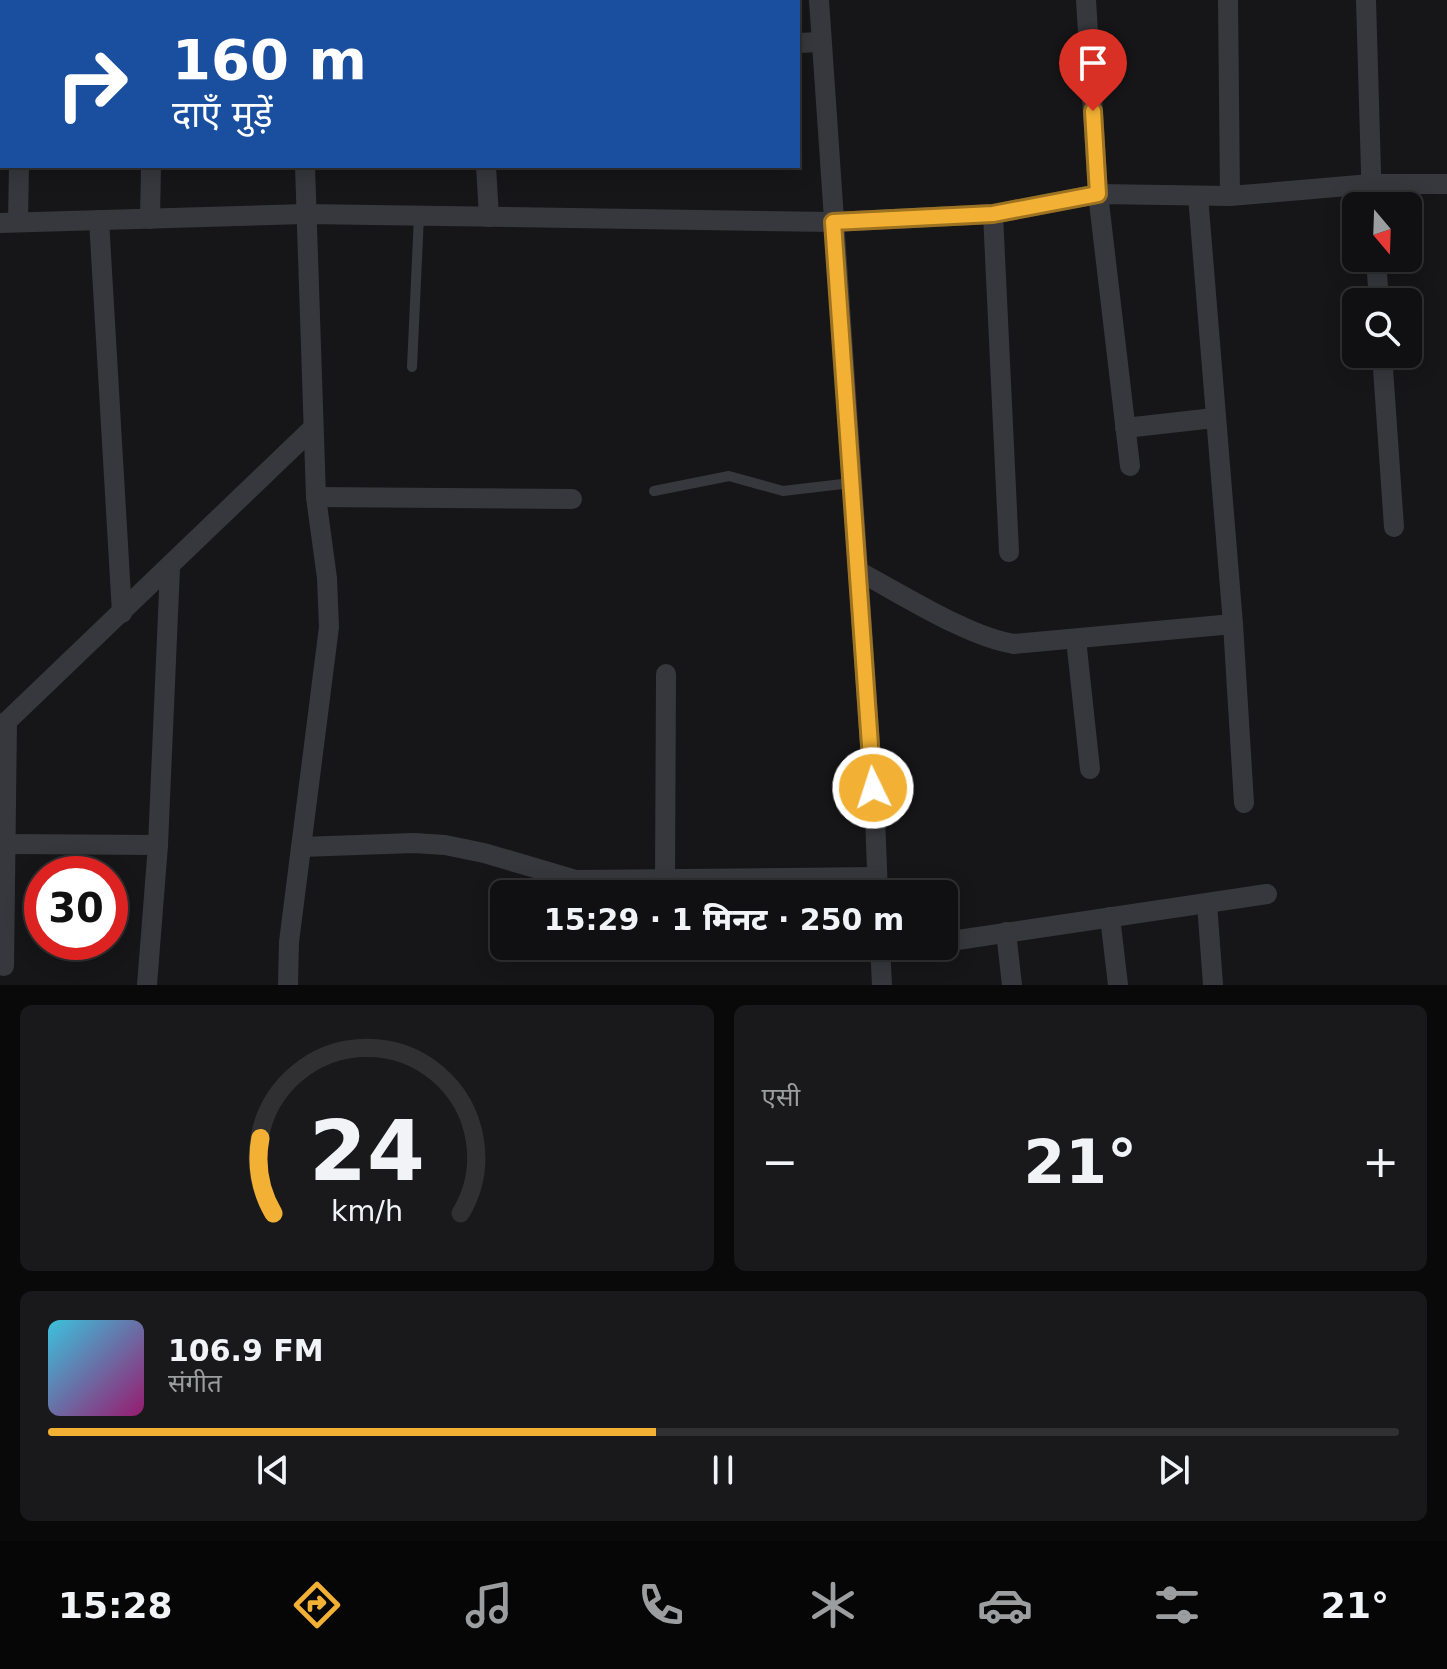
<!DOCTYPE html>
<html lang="hi">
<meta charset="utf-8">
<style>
:root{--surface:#101012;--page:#19191b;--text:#f1f3f6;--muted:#9c9d9f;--line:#303032;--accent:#f2b134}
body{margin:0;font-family:"DejaVu Sans","Noto Sans Devanagari",sans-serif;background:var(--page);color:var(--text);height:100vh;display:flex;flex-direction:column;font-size:30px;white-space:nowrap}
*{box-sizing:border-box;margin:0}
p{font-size:26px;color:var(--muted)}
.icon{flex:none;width:44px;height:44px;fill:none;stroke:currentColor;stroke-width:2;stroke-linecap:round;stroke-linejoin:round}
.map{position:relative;height:985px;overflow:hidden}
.drawer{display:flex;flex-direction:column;gap:20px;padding:20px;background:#09090a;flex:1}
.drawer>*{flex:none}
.guide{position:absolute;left:0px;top:0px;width:800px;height:168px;box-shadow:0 4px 20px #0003,0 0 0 2px var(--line);background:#1a4fa0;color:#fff;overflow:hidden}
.needle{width:52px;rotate:161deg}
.fabs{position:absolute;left:1342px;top:192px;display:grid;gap:16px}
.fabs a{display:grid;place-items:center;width:80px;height:80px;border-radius:12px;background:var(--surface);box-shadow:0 4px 20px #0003,0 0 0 2px var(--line);font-size:40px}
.speed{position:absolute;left:24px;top:856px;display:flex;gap:16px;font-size:40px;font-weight:700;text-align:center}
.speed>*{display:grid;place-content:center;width:104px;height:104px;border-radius:50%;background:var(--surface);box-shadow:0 4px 20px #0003,0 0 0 2px var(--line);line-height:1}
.speed .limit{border:12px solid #d22;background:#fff;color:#111}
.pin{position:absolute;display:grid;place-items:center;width:68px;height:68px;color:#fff;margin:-82px -34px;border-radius:50% 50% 50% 0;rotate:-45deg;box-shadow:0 0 8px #0007}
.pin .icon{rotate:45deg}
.me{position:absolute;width:88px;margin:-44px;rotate:356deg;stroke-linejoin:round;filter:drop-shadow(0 0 6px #0008)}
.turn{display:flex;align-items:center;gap:28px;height:168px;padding:0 40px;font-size:36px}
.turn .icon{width:104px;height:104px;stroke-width:2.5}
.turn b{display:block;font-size:56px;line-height:68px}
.big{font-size:60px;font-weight:800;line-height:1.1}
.drawer .tile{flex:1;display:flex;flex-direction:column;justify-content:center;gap:12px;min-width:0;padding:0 28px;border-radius:12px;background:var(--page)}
.drawer .dial{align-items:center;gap:0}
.dial svg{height:208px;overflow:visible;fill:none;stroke:var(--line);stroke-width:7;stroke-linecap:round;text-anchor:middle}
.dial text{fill:var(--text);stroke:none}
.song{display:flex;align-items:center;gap:24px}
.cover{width:96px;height:96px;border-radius:12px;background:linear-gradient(135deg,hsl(190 70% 55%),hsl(320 70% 35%))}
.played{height:8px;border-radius:4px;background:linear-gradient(90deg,var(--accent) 45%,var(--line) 45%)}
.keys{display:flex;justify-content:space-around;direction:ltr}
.heat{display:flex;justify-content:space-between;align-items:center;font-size:44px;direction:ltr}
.drawer .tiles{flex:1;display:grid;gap:20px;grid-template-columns:1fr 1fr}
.tile:last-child{grid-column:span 2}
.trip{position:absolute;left:490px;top:880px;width:468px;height:80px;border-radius:12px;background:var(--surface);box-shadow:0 4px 20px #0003,0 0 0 2px var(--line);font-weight:800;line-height:80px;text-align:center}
.menu{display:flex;height:128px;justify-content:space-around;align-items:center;background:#060607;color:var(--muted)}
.menu .icon{width:56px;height:56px}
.menu .on{color:var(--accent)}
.menu b{font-size:36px;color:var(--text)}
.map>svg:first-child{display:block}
</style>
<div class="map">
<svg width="1447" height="985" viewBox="0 0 1447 985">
<rect width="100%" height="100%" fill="#161618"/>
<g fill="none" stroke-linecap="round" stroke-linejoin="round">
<g stroke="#37383d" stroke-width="10">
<polyline points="412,367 419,216"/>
<polyline points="654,491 729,476 783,491 851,483"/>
</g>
<g stroke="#37383d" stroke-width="20">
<polyline points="303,0 303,2"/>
<polyline points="476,0 476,2"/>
<polyline points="608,0 608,2"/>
<polyline points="819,0 875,818 878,894"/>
<polyline points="1086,0 1098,194 1130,466"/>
<polyline points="1228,0 1230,196"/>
<polyline points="1366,0 1372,206"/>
<polyline points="23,2 23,0"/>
<polyline points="156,2 156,0"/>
<polyline points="798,43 821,42"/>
<polyline points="486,166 489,217"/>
<polyline points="1198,196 1233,624 1244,803"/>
<polyline points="993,214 1009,552"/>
<polyline points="150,219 151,166"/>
<polyline points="99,220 122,613"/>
<polyline points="18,222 19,166"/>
<polyline points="0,223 305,214 833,222 993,214 1098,194 1230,196 1371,184 1447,184"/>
<polyline points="1376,258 1379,302"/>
<polyline points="1382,354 1394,527"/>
<polyline points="1125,428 1214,418"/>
<polyline points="316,497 572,499"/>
<path d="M858,571C900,593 968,637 1014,644L1233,624"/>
<polyline points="1076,639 1090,769"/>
<polyline points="0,728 313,428"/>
<polyline points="6,844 158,845"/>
<polyline points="301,847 414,843 445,845 484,853 576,880 877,877"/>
<polyline points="665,880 666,674"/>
<polyline points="1207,903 1213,985"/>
<polyline points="1110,917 1118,985"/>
<polyline points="1006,932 1012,985"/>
<polyline points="944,942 1267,894"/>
<polyline points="880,946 882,985"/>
<polyline points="880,951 914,946"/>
<polyline points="4,966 7,721"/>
<polyline points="147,985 158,845 170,568"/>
<polyline points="288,985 289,942 329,627 327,578 316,497 305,166"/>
</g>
</g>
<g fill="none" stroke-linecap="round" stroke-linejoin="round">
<g stroke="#9d7322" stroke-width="20">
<polyline id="route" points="873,788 833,222 993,214 1098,194 1093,111"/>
</g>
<use href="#route" stroke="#f2b134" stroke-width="14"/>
</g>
</svg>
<div class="fabs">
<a><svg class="needle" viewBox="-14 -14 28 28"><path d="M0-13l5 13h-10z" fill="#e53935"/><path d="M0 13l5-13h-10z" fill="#9c9d9f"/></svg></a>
<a><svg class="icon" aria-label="search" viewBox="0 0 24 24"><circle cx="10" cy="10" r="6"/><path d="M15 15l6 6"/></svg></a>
</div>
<div class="speed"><div class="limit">30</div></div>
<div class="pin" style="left:1093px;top:111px;background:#d93025"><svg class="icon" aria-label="arrive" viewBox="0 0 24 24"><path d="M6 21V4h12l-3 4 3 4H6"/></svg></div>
<svg class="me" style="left:873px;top:788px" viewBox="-20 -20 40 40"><circle r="17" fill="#f2b134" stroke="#fff" stroke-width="3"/><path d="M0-11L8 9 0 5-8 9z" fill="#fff"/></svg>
<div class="trip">15:29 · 1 मिनट · 250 m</div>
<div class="guide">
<div class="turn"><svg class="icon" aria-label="right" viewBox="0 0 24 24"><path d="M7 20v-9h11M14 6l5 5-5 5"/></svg><div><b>160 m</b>दाएँ मुड़ें</div></div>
</div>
</div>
<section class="drawer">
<div class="tiles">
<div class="tile dial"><svg viewBox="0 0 100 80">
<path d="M14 69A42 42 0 1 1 86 69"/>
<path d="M14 69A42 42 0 0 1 9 40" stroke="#f2b134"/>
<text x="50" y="56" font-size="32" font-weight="700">24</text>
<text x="50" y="72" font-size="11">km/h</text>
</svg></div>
<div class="tile"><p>एसी</p>
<div class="heat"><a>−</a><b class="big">21°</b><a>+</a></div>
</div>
<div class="tile">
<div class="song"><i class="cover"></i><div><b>106.9 FM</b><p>संगीत</p></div></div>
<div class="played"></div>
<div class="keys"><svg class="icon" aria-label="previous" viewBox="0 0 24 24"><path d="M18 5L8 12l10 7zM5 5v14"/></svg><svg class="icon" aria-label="pause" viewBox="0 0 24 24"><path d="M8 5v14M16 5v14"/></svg><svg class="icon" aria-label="next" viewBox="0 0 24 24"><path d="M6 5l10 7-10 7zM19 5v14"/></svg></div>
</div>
</div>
</section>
<nav class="menu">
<b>15:28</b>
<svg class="icon on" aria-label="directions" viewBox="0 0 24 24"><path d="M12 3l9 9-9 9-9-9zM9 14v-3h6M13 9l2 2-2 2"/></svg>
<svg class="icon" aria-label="music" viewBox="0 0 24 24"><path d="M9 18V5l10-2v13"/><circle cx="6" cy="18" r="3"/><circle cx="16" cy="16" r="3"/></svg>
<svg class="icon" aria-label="phone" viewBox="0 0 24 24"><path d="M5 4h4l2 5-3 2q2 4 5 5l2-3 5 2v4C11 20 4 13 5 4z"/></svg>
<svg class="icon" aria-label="climate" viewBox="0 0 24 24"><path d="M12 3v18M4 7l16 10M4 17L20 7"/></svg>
<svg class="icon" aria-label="car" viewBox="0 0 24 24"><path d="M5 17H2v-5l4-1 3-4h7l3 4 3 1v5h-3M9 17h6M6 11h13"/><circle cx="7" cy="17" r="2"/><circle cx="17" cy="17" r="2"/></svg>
<svg class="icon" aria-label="filters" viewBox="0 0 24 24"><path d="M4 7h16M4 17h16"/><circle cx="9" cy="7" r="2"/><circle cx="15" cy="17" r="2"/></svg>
<b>21°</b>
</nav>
